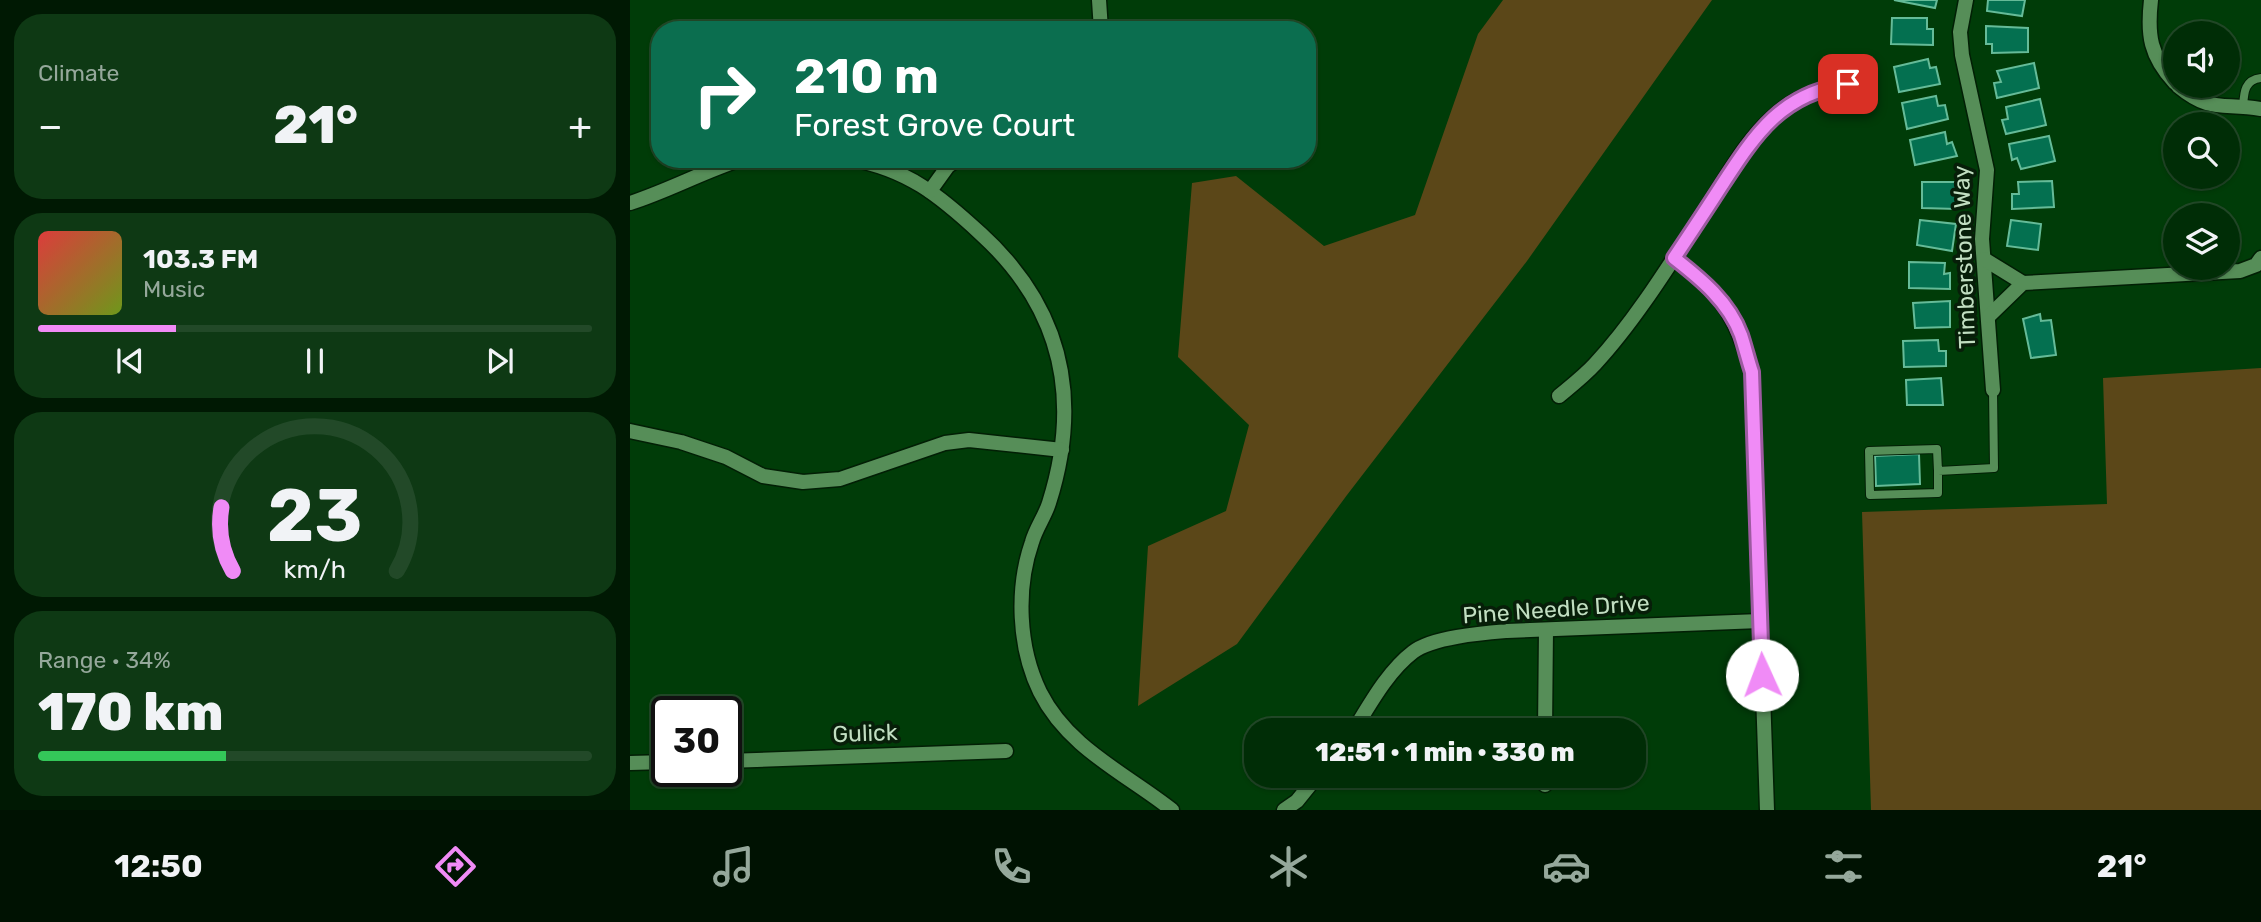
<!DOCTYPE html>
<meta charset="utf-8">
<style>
:root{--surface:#002d06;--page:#0e3914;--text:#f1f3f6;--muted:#95a89b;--line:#224928;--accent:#f08bf6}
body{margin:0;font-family:Rubik,sans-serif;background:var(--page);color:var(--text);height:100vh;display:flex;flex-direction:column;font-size:26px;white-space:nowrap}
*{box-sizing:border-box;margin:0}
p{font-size:23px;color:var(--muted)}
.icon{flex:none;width:38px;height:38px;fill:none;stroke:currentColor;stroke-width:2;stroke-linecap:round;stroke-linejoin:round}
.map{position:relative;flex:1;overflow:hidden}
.panel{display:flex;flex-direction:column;gap:14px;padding:14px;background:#001903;width:630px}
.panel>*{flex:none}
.banner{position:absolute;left:21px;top:21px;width:665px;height:147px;border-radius:28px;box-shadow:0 2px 5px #0004,0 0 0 2px var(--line);background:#0b6e4f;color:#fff;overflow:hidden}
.tools{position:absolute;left:1533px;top:21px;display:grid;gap:14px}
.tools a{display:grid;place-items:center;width:77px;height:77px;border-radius:50%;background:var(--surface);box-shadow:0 2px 5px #0004,0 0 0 2px var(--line);font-size:35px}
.speed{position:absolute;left:21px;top:696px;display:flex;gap:14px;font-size:35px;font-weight:700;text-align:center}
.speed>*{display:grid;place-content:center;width:91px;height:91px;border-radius:50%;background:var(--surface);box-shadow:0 2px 5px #0004,0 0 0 2px var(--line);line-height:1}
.speed .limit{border:4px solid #111;border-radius:10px;background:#fff;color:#111}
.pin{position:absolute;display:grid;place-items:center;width:60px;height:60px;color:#fff;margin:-30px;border-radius:14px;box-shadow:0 4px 10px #0006}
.me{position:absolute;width:77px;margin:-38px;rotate:358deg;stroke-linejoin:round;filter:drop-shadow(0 0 5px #0008)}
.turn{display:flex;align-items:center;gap:24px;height:147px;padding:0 28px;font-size:32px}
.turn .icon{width:91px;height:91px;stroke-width:2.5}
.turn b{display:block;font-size:49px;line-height:60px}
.big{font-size:52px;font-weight:800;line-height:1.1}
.panel .widget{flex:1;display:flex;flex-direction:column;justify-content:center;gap:10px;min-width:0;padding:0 24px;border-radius:28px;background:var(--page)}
.panel .dial{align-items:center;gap:0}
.dial svg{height:182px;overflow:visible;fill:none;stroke:var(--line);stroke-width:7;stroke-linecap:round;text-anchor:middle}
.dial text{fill:var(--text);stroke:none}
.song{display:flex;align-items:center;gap:21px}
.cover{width:84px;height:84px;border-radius:10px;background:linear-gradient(135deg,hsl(0 70% 55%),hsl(80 70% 35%))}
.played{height:7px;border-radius:4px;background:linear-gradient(90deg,var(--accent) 25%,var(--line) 25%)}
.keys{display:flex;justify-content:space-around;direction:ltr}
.heat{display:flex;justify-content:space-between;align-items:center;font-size:38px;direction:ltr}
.charge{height:10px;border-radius:5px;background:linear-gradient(90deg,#34c759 34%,var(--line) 0)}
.trip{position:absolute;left:614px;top:718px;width:402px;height:70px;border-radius:28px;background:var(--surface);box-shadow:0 2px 5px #0004,0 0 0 2px var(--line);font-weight:800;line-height:70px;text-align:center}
.menu{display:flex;height:112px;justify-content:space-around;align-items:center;background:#001202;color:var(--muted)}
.menu .icon{width:49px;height:49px}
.menu .current{color:var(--accent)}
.menu b{font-size:32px;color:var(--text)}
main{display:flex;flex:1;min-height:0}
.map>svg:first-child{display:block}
</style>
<main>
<section class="panel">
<div class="widget"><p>Climate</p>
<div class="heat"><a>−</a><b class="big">21°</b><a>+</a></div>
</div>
<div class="widget">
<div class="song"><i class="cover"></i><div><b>103.3 FM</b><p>Music</p></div></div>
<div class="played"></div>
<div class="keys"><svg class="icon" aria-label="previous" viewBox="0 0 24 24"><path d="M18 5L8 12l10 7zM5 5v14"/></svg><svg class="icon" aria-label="pause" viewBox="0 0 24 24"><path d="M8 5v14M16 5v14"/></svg><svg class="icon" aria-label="next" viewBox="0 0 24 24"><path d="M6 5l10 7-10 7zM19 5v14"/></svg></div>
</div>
<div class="widget dial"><svg viewBox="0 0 100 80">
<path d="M14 69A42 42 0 1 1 86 69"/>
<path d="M14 69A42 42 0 0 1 9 41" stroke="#f08bf6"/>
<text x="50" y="56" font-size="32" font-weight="700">23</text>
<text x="50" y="72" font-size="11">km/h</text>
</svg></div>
<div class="widget"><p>Range · 34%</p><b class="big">170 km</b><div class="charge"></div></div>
</section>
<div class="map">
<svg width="1631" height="810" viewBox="0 0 1631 810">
<rect width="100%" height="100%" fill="#003c08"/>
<g fill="#5b4718">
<polygon points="873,0 1082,0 897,261 717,495 607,644 508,706 518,546 596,511 619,425 548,357 562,183 606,176 694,246 785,215 848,34"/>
<polygon points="1631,368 1631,810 1241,810 1232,512 1477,504 1473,378"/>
</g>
<g fill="#047050" stroke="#65bb98" stroke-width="2">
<polygon points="1264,0 1307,0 1305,8"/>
<polygon points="1358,0 1395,0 1392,16 1357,11"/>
<polygon points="1262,18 1297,18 1297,29 1303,29 1303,45 1261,44"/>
<polygon points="1356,26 1398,28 1398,52 1362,53 1362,44 1356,44"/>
<polygon points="1298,59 1300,68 1306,67 1310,84 1269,92 1264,67"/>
<polygon points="1404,63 1409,88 1367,98 1364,83 1371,82 1367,71"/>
<polygon points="1306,96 1308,106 1315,105 1318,119 1277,129 1272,103"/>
<polygon points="1410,99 1416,125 1376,134 1372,120 1378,119 1376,107"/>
<polygon points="1315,132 1317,144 1322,142 1327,156 1285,165 1280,140"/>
<polygon points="1419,136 1425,161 1391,169 1387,158 1382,160 1379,144"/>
<polygon points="1422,181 1424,207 1382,209 1382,194 1389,194 1388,182"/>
<polygon points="1292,182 1328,182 1327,209 1292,208"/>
<polygon points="1290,220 1326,224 1322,251 1287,245"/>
<polygon points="1381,220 1411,224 1408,250 1377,246"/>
<polygon points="1279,262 1315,263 1314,274 1320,273 1320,289 1279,288"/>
<polygon points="1320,301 1320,327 1285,328 1283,303"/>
<polygon points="1410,314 1411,321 1421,320 1426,355 1401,358 1393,319"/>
<polygon points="1308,340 1309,351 1316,351 1316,366 1274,367 1273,341"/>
<polygon points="1311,378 1313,405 1277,405 1276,380"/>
<polygon points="1289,454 1290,484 1246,486 1245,456"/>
</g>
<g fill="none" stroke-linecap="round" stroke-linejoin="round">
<g stroke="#021f05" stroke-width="10">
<g id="lane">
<path d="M1613,107C1614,93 1614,80 1631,78"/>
<polyline points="1308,471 1308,493 1240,495 1239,451 1307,449 1308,471 1364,468 1363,390"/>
</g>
</g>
<g stroke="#021f05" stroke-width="17">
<g id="street">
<polyline points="469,0 471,30"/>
<polyline points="1336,0 1330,32 1332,55 1357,170 1352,239 1363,390"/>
<path d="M1521,0C1517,35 1520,56 1545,83"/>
<path d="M1548,86C1582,114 1593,102 1631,109"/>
<path d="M220,159C277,169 309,195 351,234C432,308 452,399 419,503C415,516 406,528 402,542C386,588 388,647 410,692C438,748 495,773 542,810"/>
<polyline points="300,191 318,166 328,159"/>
<path d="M0,203C38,191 74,171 112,159"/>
<path d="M1044,258C1092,295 1105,314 1122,372L1137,810"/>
<polyline points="1354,259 1393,283"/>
<polyline points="1359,316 1393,283 1610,271 1626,265 1631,258"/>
<path d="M929,396C941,386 954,376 965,364C1007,319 1045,256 1079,204C1098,175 1116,141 1142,118C1163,98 1190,88 1218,84"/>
<polyline points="0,431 51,442 96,457 133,476 173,482 210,479 315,443 339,440 432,450"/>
<path d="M724,730C740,704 758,671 783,652C802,637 853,633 877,631L1130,621"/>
<polyline points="915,730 916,630"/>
<polyline points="96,761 376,751"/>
<polyline points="0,763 37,762"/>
<polyline points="915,785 915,775"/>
<polyline points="654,810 667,801 688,775"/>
</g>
</g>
<use href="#lane" stroke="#568e58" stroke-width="8"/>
<use href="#street" stroke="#568e58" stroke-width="14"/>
</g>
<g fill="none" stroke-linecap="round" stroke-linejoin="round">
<g stroke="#9c5aa0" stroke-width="18">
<path id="route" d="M1132,675L1122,372C1118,360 1115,347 1111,335C1099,302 1071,279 1044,258C1060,234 1076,210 1092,185C1126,133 1152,93 1218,84"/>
</g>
<use href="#route" stroke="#f08bf6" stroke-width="12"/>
</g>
<g text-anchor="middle" stroke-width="7" stroke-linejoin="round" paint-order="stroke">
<g font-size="23" fill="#c1dec1" stroke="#071e09">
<text transform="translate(1334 257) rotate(-92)" y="8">Timberstone Way</text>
<text transform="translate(926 609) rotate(-4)" y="8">Pine Needle Drive</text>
<text transform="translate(235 733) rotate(-2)" y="8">Gulick</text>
</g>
</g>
</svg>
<div class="tools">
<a><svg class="icon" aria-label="sound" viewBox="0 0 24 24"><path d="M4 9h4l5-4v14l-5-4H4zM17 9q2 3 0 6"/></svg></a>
<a><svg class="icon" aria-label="search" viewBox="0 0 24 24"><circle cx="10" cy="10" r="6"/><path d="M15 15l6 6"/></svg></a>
<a><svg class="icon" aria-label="layers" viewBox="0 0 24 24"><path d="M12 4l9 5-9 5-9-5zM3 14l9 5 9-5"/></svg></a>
</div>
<div class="speed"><div class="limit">30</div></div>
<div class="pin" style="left:1218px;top:84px;background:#d93025"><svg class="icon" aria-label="arrive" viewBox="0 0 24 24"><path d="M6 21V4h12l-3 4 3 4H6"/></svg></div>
<svg class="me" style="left:1132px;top:675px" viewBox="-20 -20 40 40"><circle r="19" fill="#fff"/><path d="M0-13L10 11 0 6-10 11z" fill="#f08bf6"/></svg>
<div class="trip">12:51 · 1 min · 330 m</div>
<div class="banner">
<div class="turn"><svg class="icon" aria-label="right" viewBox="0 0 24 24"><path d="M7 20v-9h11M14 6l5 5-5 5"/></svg><div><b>210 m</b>Forest Grove Court</div></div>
</div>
</div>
</main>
<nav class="menu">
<b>12:50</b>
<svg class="icon current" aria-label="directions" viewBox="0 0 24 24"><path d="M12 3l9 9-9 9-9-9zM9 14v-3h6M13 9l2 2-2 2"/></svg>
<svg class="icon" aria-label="music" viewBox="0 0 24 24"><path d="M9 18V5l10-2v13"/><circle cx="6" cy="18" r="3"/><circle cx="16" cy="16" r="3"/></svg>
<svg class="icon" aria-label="phone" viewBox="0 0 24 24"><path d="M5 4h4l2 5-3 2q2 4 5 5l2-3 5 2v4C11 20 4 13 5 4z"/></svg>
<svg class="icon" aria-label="climate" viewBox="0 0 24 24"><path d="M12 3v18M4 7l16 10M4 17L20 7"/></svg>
<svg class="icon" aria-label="car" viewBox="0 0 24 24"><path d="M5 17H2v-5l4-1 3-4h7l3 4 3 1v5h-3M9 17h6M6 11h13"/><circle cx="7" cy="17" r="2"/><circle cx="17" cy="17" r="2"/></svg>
<svg class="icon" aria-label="filters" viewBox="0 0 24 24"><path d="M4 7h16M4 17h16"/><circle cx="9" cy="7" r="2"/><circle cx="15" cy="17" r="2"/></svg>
<b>21°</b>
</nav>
